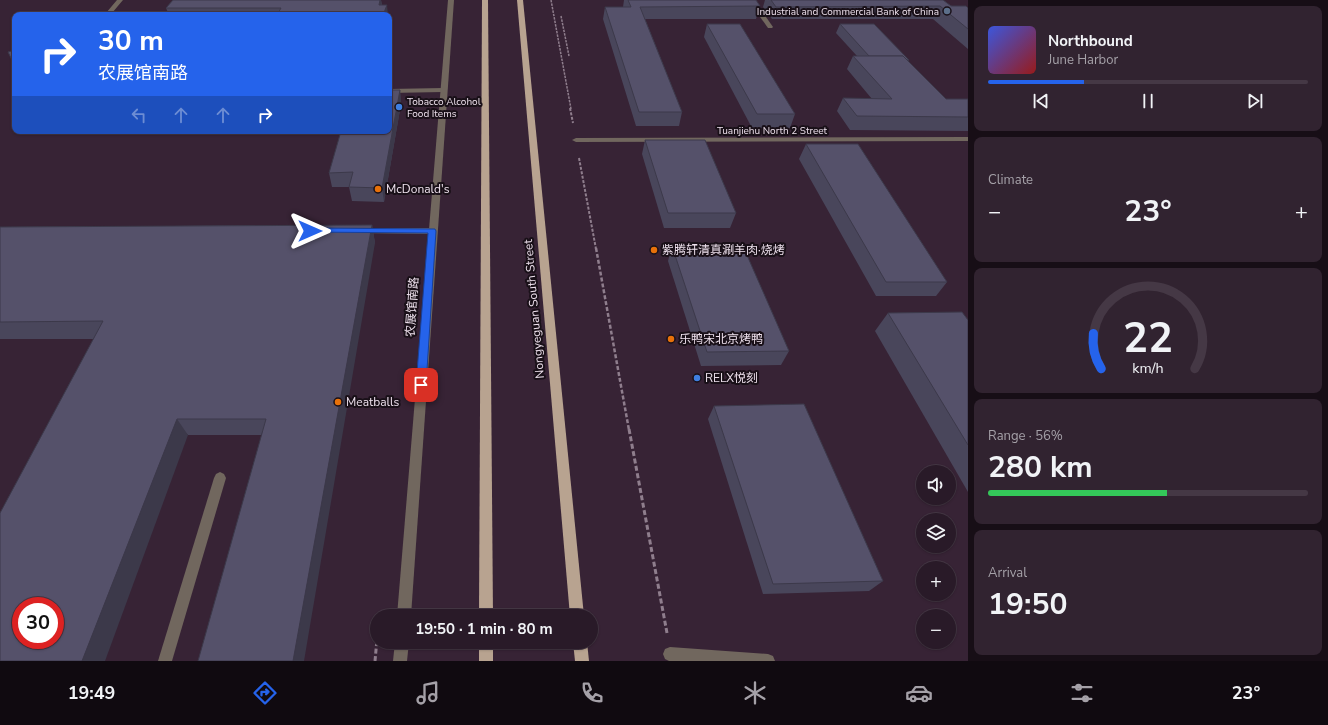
<!DOCTYPE html>
<meta charset="utf-8">
<style>
:root{--surface:#291a28;--page:#312330;--text:#f1f3f6;--muted:#a5a1a8;--line:#453845;--accent:#2563eb}
body{margin:0;font-family:"Nunito Sans","Noto Sans SC",sans-serif;background:var(--page);color:var(--text);height:100vh;display:flex;flex-direction:column;font-size:15px;white-space:nowrap}
*{box-sizing:border-box;margin:0}
p{font-size:13px;color:var(--muted)}
.icon{flex:none;width:22px;height:22px;fill:none;stroke:currentColor;stroke-width:2;stroke-linecap:round;stroke-linejoin:round}
.map{position:relative;flex:1;overflow:hidden}
.panel{display:flex;flex-direction:column;gap:6px;padding:6px;background:#170e16;width:360px}
.panel>*{flex:none}
.top-card{position:absolute;left:12px;top:12px;width:380px;height:122px;border-radius:8px;box-shadow:0 1px 3px #0004,0 0 0 1px var(--line);background:#2563eb;color:#fff;overflow:hidden}
.controls{position:absolute;left:916px;top:465px;display:grid;gap:8px}
.controls a{display:grid;place-items:center;width:40px;height:40px;border-radius:50%;background:var(--surface);box-shadow:0 1px 3px #0004,0 0 0 1px var(--line);font-size:20px}
.speed{position:absolute;left:12px;top:597px;display:flex;gap:8px;font-size:20px;font-weight:700;text-align:center}
.speed>*{display:grid;place-content:center;width:52px;height:52px;border-radius:50%;background:var(--surface);box-shadow:0 1px 3px #0004,0 0 0 1px var(--line);line-height:1}
.speed .limit{border:6px solid #d22;background:#fff;color:#111}
.pin{position:absolute;display:grid;place-items:center;width:34px;height:34px;color:#fff;margin:-17px;border-radius:8px;box-shadow:0 2px 6px #0006}
.me{position:absolute;width:44px;margin:-22px;rotate:90deg;stroke-linejoin:round;filter:drop-shadow(0 0 3px #0008)}
.turn{display:flex;align-items:center;gap:14px;height:84px;padding:0 20px;font-size:18px}
.turn .icon{width:52px;height:52px;stroke-width:2.5}
.turn b{display:block;font-size:28px;line-height:34px}
.lanes{display:flex;align-items:center;height:38px;padding:0 20px;background:#0003;justify-content:center;gap:20px;direction:ltr}
.lanes .off{opacity:.35}
.big{font-size:30px;font-weight:700;line-height:1.1}
.panel .tile{flex:1;display:flex;flex-direction:column;justify-content:center;gap:6px;min-width:0;padding:0 14px;border-radius:8px;background:var(--page)}
.panel .dial{align-items:center;gap:0}
.dial svg{height:104px;overflow:visible;fill:none;stroke:var(--line);stroke-width:7;stroke-linecap:round;text-anchor:middle}
.dial text{fill:var(--text);stroke:none}
.song{display:flex;align-items:center;gap:12px}
.cover{width:48px;height:48px;border-radius:6px;background:linear-gradient(135deg,hsl(230 70% 55%),hsl(0 70% 35%))}
.played{height:4px;border-radius:2px;background:linear-gradient(90deg,var(--accent) 30%,var(--line) 30%)}
.keys{display:flex;justify-content:space-around;direction:ltr}
.heat{display:flex;justify-content:space-between;align-items:center;font-size:22px;direction:ltr}
.charge{height:6px;border-radius:3px;background:linear-gradient(90deg,#34c759 56%,var(--line) 0)}
.trip{position:absolute;left:370px;top:609px;width:228px;height:40px;border-radius:20px;background:var(--surface);box-shadow:0 1px 3px #0004,0 0 0 1px var(--line);font-weight:700;line-height:40px;text-align:center}
.dock{display:flex;height:64px;justify-content:space-around;align-items:center;background:#100a10;color:var(--muted)}
.dock .icon{width:28px;height:28px}
.dock .selected{color:var(--accent)}
.dock b{font-size:18px;color:var(--text)}
main{display:flex;flex:1;min-height:0}
.map>svg:first-child{display:block}
</style>
<main>
<div class="map">
<svg width="968" height="661" viewBox="0 0 968 661">
<rect width="100%" height="100%" fill="#372335"/>
<g fill="none" stroke-linecap="round" stroke-linejoin="round">
<g stroke="#8f7e8d" stroke-width="1.5" stroke-dasharray="2.5 1" stroke-linecap="butt">
<polyline points="551,0 571,109"/>
<polyline points="561,16 569,56"/>
</g>
<g stroke="#8f7e8d" stroke-width="2" stroke-dasharray="3 1.5" stroke-linecap="butt">
<polyline points="570,108 573,123"/>
<polyline points="579,158 596,249"/>
</g>
<polyline stroke="#8f7e8d" stroke-width="2.5" stroke-dasharray="4 2" stroke-linecap="butt" points="596,248 629,430"/>
<g stroke="#8f7e8d" stroke-width="3" stroke-dasharray="5 2.5" stroke-linecap="butt">
<polyline points="629,429 667,633"/>
<polyline points="375,661 377,639"/>
</g>
<g fill="#71675e" fill-rule="evenodd">
<polygon points="748,0 754,0 773,27 772,28 768,28"/>
<polygon points="389,89 443,88 446,90 443,92 389,93"/>
<polygon points="220,472 224,474 226,478 172,661 158,661 214,478 216,474"/>
</g>
<g fill="#71675e" fill-rule="evenodd">
<polygon points="117,0 123,0 112,13 113,15 107,15 106,13"/>
<polygon points="968,137 968,141 576,142 572,140 576,138"/>
<polygon points="360,228 432,228 436,231 432,234 357,233 356,231"/>
<polygon points="670,647 768,654 773,656 775,661 669,661 665,659 663,654 665,649"/>
</g>
<g fill="#71675e" fill-rule="evenodd">
<polygon points="448,0 454,0 411,616 397,616"/>
<polygon points="395,642 409,642 407,661 393,661"/>
</g>
<g fill="#b8a390" fill-rule="evenodd">
<polygon points="482,0 488,0 493,616 479,616"/>
<polygon points="517,0 523,0 584,616 570,616"/>
<rect x="479" y="642" width="14" height="19"/>
<polygon points="573,642 587,642 589,661 575,661"/>
</g>
</g>
<g fill="#49465b">
<polygon points="173,0 381,0 382,5 388,15 169,15 166,8"/>
<polygon points="624,0 756,0 760,6 756,19 645,19 682,112 679,126 636,126 603,19 605,7 623,7"/>
<polygon points="765,0 943,0 950,5 952,6 968,8 968,49 933,19 772,19 763,7"/>
<polygon points="707,24 795,114 790,128 752,128 704,37"/>
<polygon points="840,24 909,60 908,61 946,99 968,99 968,131 850,130 837,111 843,98 872,99 847,69 853,56 857,56 836,33"/>
<polygon points="400,90 401,104 384,202 352,201 349,187 332,187 329,173"/>
<polygon points="645,140 736,213 730,228 664,228 642,154"/>
<polygon points="806,144 947,282 936,296 876,296 799,159"/>
<polygon points="372,225 375,243 261,435 188,435 93,339 0,339 0,227"/>
<polygon points="672,246 789,351 781,365 701,366 668,261"/>
<polygon points="888,313 968,320 968,492 875,331"/>
<polygon points="714,406 883,581 869,591 763,594 708,419"/>
</g>
<g fill="#3c394a">
<polygon points="380,0 381,0 383,13 379,5"/>
<polygon points="387,5 388,15 383,15"/>
<polygon points="400,90 401,104 384,202 382,188"/>
<polygon points="372,225 375,243 304,661 293,661"/>
<polygon points="177,419 188,435 105,661 82,661"/>
</g>
<g fill="#55516a" stroke="#3c394a" fill-rule="evenodd">
<polygon points="173,0 380,0 379,5 387,5 383,15 277,15 281,8 166,8"/>
<polygon points="628,0 756,0 760,6 640,7 682,112 639,112 605,7 631,7"/>
<polygon points="771,0 943,0 951,6 966,6 968,8 968,29 940,6 776,7"/>
<polygon points="707,24 740,24 795,114 757,114"/>
<polygon points="840,24 874,24 909,60 907,60 903,56 869,56"/>
<polygon points="15,50 15,64 14,64 8,52"/>
<polygon points="853,56 903,56 946,99 968,99 968,117 857,116 843,98 892,99"/>
<polygon points="389,90 400,90 382,188 349,187 353,172 329,173 341,131 389,131"/>
<polygon points="645,140 705,140 736,213 668,213"/>
<polygon points="806,144 858,144 947,282 886,282"/>
<path d="M372,225L293,661H198L266,419H177L82,661H0V513L103,321L0,322V227ZM21,606H55V640H21Z"/>
<polygon points="672,246 743,246 789,351 707,352"/>
<polygon points="962,312 968,320 968,445 888,313"/>
<polygon points="804,404 883,581 773,584 714,406"/>
</g>
<polygon fill="#2563eb" stroke="#184099" points="310,228 435,229 436,231 426,385 424,388 417,388 416,385 428,233 307,232 306,231"/>
<circle fill="#5c6f8a" stroke="#191018" stroke-width="1.5" cx="947" cy="11" r="4"/>
<g fill="#3f7fe0" stroke="#191018" stroke-width="1.5">
<circle cx="399" cy="107" r="4"/>
<circle cx="697" cy="378" r="4"/>
</g>
<g fill="#e8710a" stroke="#191018" stroke-width="1.5">
<circle cx="378" cy="189" r="4"/>
<circle cx="654" cy="250" r="4"/>
<circle cx="671" cy="339" r="4"/>
<circle cx="338" cy="402" r="4"/>
</g>
<g text-anchor="middle" stroke-width="4" stroke-linejoin="round" paint-order="stroke">
<g font-size="10" fill="#eee1ed" stroke="#191018" text-anchor="end">
<text x="939" y="15">Industrial and Commercial Bank of China</text>
<text x="407" y="105" text-anchor="start">Tobacco Alcohol<tspan x="407" dy="12">Food Items</tspan></text>
</g>
<g font-size="10" fill="#eee1ed" stroke="#191018">
<text x="772" y="134">Tuanjiehu North 2 Street</text>
</g>
<g font-size="12" fill="#eee1ed" stroke="#191018" text-anchor="start">
<text x="386" y="193">McDonald's</text>
<text x="662" y="254">紫腾轩清真涮羊肉·烧烤</text>
<text x="679" y="343">乐鸭宋北京烤鸭</text>
<text x="705" y="382">RELX悦刻</text>
<text x="346" y="406">Meatballs</text>
</g>
<g font-size="12" fill="#eee1ed" stroke="#191018">
<text transform="translate(412 307) rotate(-86)" y="4">农展馆南路</text>
<text transform="translate(534 309) rotate(-95)" y="4">Nongyeguan South Street</text>
</g>
</g>
</svg>
<div class="controls">
<a><svg class="icon" aria-label="sound" viewBox="0 0 24 24"><path d="M4 9h4l5-4v14l-5-4H4zM17 9q2 3 0 6"/></svg></a>
<a><svg class="icon" aria-label="layers" viewBox="0 0 24 24"><path d="M12 4l9 5-9 5-9-5zM3 14l9 5 9-5"/></svg></a>
<a>+</a>
<a>−</a>
</div>
<div class="speed"><div class="limit">30</div></div>
<div class="pin" style="left:421px;top:385px;background:#d93025"><svg class="icon" aria-label="arrive" viewBox="0 0 24 24"><path d="M6 21V4h12l-3 4 3 4H6"/></svg></div>
<svg class="me" style="left:310px;top:231px" viewBox="-20 -20 40 40"><path d="M0-17L14 15 0 8-14 15z" fill="#2563eb" stroke="#fff" stroke-width="4"/></svg>
<div class="trip">19:50 · 1 min · 80 m</div>
<div class="top-card">
<div class="turn"><svg class="icon" aria-label="right" viewBox="0 0 24 24"><path d="M7 20v-9h11M14 6l5 5-5 5"/></svg><div><b>30 m</b>农展馆南路</div></div>
<div class="lanes"><svg class="icon off" aria-label="left" viewBox="0 0 24 24"><path d="M17 20v-9H6M10 6l-5 5 5 5"/></svg><svg class="icon off" aria-label="ahead" viewBox="0 0 24 24"><path d="M12 20V5M6 11l6-6 6 6"/></svg><svg class="icon off" aria-label="ahead" viewBox="0 0 24 24"><path d="M12 20V5M6 11l6-6 6 6"/></svg><svg class="icon" aria-label="right" viewBox="0 0 24 24"><path d="M7 20v-9h11M14 6l5 5-5 5"/></svg></div>
</div>
</div>
<section class="panel">
<div class="tile">
<div class="song"><i class="cover"></i><div><b>Northbound</b><p>June Harbor</p></div></div>
<div class="played"></div>
<div class="keys"><svg class="icon" aria-label="previous" viewBox="0 0 24 24"><path d="M18 5L8 12l10 7zM5 5v14"/></svg><svg class="icon" aria-label="pause" viewBox="0 0 24 24"><path d="M8 5v14M16 5v14"/></svg><svg class="icon" aria-label="next" viewBox="0 0 24 24"><path d="M6 5l10 7-10 7zM19 5v14"/></svg></div>
</div>
<div class="tile"><p>Climate</p>
<div class="heat"><a>−</a><b class="big">23°</b><a>+</a></div>
</div>
<div class="tile dial"><svg viewBox="0 0 100 80">
<path d="M14 69A42 42 0 1 1 86 69"/>
<path d="M14 69A42 42 0 0 1 8 42" stroke="#2563eb"/>
<text x="50" y="56" font-size="32" font-weight="700">22</text>
<text x="50" y="72" font-size="11">km/h</text>
</svg></div>
<div class="tile"><p>Range · 56%</p><b class="big">280 km</b><div class="charge"></div></div>
<div class="tile"><p>Arrival</p><b class="big">19:50</b></div>
</section>
</main>
<nav class="dock">
<b>19:49</b>
<svg class="icon selected" aria-label="directions" viewBox="0 0 24 24"><path d="M12 3l9 9-9 9-9-9zM9 14v-3h6M13 9l2 2-2 2"/></svg>
<svg class="icon" aria-label="music" viewBox="0 0 24 24"><path d="M9 18V5l10-2v13"/><circle cx="6" cy="18" r="3"/><circle cx="16" cy="16" r="3"/></svg>
<svg class="icon" aria-label="phone" viewBox="0 0 24 24"><path d="M5 4h4l2 5-3 2q2 4 5 5l2-3 5 2v4C11 20 4 13 5 4z"/></svg>
<svg class="icon" aria-label="climate" viewBox="0 0 24 24"><path d="M12 3v18M4 7l16 10M4 17L20 7"/></svg>
<svg class="icon" aria-label="car" viewBox="0 0 24 24"><path d="M5 17H2v-5l4-1 3-4h7l3 4 3 1v5h-3M9 17h6M6 11h13"/><circle cx="7" cy="17" r="2"/><circle cx="17" cy="17" r="2"/></svg>
<svg class="icon" aria-label="filters" viewBox="0 0 24 24"><path d="M4 7h16M4 17h16"/><circle cx="9" cy="7" r="2"/><circle cx="15" cy="17" r="2"/></svg>
<b>23°</b>
</nav>
